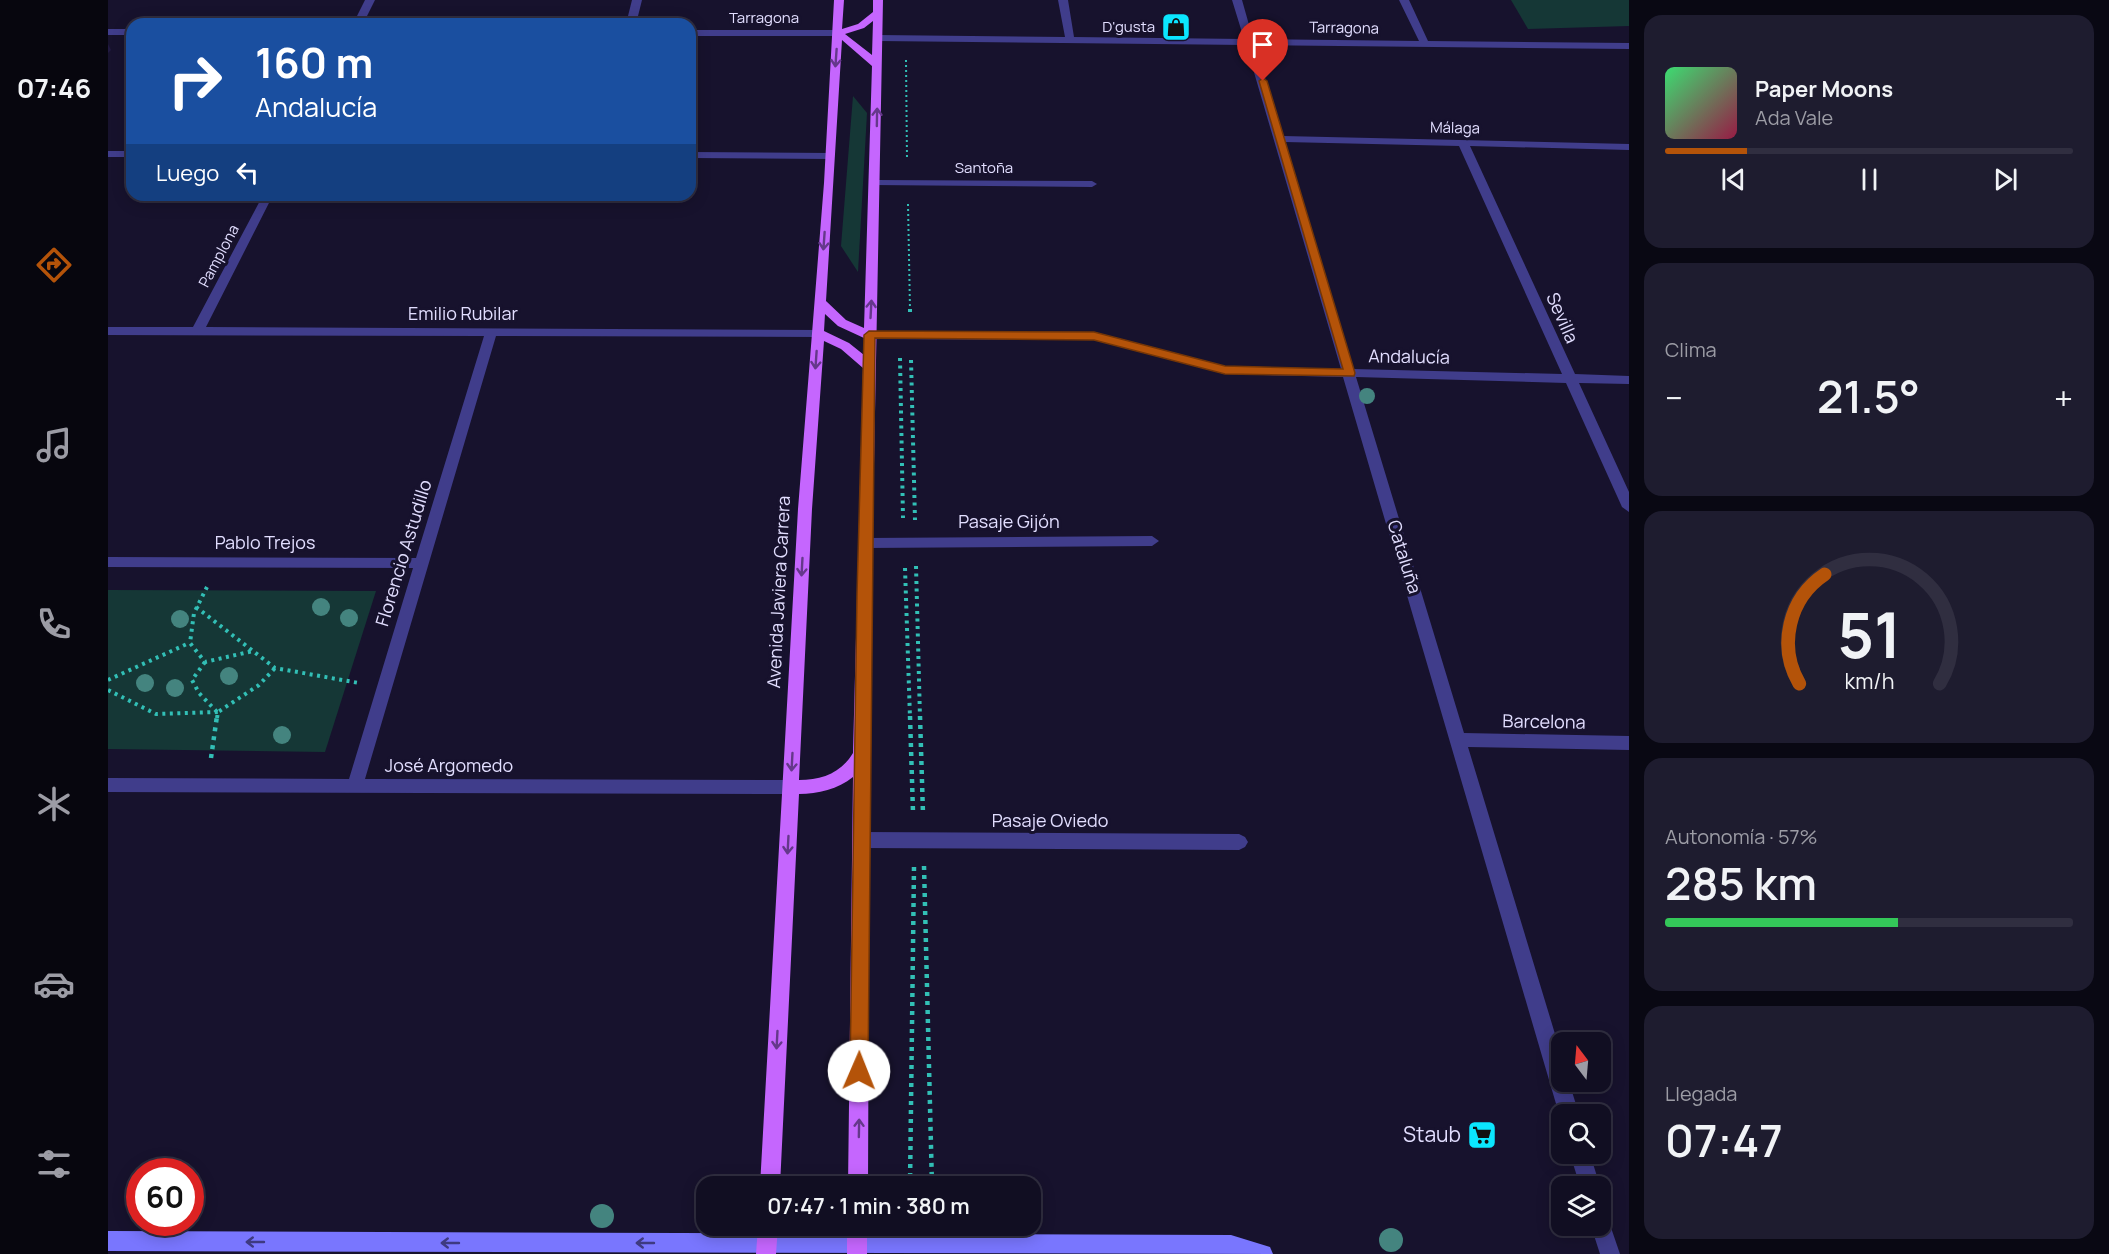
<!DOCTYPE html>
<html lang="es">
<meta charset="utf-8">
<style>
:root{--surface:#110e22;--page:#1e1c2f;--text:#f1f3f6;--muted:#9c9ca5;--line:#302e40;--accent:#b45309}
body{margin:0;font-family:Manrope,sans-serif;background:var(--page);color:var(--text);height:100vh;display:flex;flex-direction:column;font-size:22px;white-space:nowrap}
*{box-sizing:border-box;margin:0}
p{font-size:20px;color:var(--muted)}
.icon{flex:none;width:33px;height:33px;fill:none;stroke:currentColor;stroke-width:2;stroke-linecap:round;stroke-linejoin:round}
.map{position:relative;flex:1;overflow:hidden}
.side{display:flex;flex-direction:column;gap:15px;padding:15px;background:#090813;width:480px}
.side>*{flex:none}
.guide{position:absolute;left:18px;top:18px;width:570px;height:183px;border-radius:18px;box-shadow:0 3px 15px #0003,0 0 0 2px var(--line);background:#1a4fa0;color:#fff;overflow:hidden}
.needle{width:39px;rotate:344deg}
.fabs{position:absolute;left:1443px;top:1032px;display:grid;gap:12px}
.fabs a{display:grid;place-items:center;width:60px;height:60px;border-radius:12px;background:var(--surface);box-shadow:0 3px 15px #0003,0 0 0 2px var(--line);font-size:30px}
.speed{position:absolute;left:18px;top:1158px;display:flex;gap:12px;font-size:30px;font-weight:700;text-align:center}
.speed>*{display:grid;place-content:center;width:78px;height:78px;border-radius:50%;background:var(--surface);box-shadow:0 3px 15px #0003,0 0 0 2px var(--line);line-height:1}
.speed .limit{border:9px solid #d22;background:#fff;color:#111}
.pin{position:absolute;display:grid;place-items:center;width:51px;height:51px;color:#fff;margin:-62px -26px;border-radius:50% 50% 50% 0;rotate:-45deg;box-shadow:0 0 6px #0007}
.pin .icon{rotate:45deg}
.me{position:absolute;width:66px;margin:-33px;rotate:1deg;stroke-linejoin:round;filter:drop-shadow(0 0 4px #0008)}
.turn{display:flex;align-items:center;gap:21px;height:126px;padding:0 30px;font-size:27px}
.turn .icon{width:78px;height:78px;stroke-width:2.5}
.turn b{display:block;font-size:42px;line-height:51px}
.then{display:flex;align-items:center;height:57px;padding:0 30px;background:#0003;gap:12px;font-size:22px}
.big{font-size:45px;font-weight:600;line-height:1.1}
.side .card{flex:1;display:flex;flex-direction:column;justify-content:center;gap:9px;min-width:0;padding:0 21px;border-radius:18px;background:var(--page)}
.side .dial{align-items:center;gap:0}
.dial svg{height:156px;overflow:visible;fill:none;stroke:var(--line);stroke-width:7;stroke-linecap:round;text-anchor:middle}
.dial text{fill:var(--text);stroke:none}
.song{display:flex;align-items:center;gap:18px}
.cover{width:72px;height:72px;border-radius:9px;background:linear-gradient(135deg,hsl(140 70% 55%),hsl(340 70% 35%))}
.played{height:6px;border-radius:3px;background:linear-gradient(90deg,var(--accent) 20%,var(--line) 20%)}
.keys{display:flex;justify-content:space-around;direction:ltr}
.heat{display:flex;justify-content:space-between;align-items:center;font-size:33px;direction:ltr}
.charge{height:9px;border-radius:4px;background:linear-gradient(90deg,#34c759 57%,var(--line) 0)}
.trip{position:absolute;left:588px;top:1176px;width:345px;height:60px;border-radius:18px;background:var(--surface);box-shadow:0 3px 15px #0003,0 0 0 2px var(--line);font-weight:600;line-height:60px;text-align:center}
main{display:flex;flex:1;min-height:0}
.tabs{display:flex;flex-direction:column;width:108px;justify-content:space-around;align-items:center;background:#07060e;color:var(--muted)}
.tabs .icon{width:42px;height:42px}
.tabs .active{color:var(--accent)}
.tabs b{font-size:27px;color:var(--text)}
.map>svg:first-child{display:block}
</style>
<main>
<nav class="tabs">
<b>07:46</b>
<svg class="icon active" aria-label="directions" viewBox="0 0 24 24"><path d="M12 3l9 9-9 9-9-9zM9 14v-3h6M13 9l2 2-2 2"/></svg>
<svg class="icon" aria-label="music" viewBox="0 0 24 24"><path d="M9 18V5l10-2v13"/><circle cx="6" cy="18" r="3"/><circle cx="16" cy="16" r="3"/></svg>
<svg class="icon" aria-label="phone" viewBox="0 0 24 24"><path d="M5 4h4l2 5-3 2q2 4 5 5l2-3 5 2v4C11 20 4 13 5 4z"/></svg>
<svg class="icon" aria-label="climate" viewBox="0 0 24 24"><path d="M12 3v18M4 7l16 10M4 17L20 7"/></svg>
<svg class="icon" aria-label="car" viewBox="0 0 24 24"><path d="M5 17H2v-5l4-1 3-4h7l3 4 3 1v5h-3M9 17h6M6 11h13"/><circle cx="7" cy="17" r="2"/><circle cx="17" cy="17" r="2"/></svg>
<svg class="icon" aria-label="filters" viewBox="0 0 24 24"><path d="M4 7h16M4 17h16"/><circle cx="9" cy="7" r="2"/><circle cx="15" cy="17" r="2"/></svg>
</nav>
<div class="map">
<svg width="1521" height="1254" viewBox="0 0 1521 1254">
<rect width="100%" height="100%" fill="#17122d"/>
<g fill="#153736">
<polygon points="1403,0 1521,0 1521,26 1420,29"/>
<polygon points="745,96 759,113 750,272 733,246"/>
<polygon points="0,590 268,591 217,752 0,749"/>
</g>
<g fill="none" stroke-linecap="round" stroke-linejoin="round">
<g stroke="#32bfb6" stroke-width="2" stroke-dasharray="2 3" stroke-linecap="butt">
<polyline points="798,60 799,160"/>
<polyline points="800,204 802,310"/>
</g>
<g stroke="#32bfb6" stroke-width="4" stroke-dasharray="3 4.5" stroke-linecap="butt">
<polyline points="802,309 802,313"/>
<polyline points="792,358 795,518"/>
<polyline points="803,360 807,520"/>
<polyline points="808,566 812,718"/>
<polyline points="797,568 802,718"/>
<polyline points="99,587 86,613 82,643 97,662 145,651"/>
<polyline points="88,607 167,668 251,683"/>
<polyline points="97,662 84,680 91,693 109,712"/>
<polyline points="0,680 81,643"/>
<polyline points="0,690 48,714 110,712"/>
<polyline points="109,718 110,712 151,685 167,668"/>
</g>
<g stroke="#32bfb6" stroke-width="4.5" stroke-dasharray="4 5" stroke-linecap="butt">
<polyline points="802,716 805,812"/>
<polyline points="812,716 815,814"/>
<polyline points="103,758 109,716"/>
<polyline points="816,866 824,1186"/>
<polyline points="802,1186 806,867"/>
</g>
<g fill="#403d8b" fill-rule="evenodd">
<polygon points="257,0 267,0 255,24 245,24"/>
<polygon points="524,0 534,0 528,24 518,24"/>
<path d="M950,0H960L966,37L1136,39L1124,0H1134L1145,39L1311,41L1291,0H1301L1320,41L1521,43V49L1147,45L1175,136L1521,144V150L1362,146L1467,374L1521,376V384L1471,383L1521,492V512L1514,507L1458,383L1248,377L1356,733L1521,736V750L1360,747L1454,1057V1082H1461L1471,1114H1454V1120L1451,1114L1235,377L1117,374L986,340L761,339L755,335L761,331L986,332L1117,366L1233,369L1138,45L770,41L765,38L770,35L957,37ZM1177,142L1351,146L1454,374L1245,369Z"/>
<rect x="0" y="29" width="24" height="6"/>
<polygon points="582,30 730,30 735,33 730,36 582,36"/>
<rect x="0" y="151" width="24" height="6"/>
<polygon points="582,152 722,153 727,156 722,159 582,158"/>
<polygon points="768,180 984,181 989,184 984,187 764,185 763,183"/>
<polygon points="155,195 165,195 98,327 714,330 716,333 710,337 388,336 257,779 683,780 689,782 691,787 689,792 683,794 0,792 0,778 241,779 305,568 0,567 0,557 308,558 376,336 0,335 0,327 85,327"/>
<polygon points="1044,536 1051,541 1044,546 758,548 751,543 758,538"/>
<polygon points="754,832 1131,834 1137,837 1140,842 1137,847 1131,850 754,848 748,845 746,840 748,835"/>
<polygon points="1462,1154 1482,1154 1492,1186 1472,1186"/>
<polygon points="1492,1213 1499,1216 1512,1254 1492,1254 1483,1226 1492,1226"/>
</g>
<polygon fill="#7976fe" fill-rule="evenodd" points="0,1231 1123,1235 1162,1247 1165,1254 0,1251"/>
<g fill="#c566fe" fill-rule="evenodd">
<path d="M726,0H736L734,29L750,24L765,12V0H775L762,670L760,1186H740L745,777C730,789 710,794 691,794L672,1186H652L690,509L716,183ZM765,21L764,55L737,34L756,28ZM734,40L764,66L756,328L738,320L718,301ZM717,314L730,326L756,338V355L741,343L716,331ZM716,341L733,349L755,368L745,753C733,773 714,780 691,780L704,509Z"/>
<polygon points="650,1226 670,1226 668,1254 648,1254"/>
<rect x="739" y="1226" width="20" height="28"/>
</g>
</g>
<g fill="#44847f">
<circle cx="1259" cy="396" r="8"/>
<circle cx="213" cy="607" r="9"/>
<circle cx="241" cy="618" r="9"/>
<circle cx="72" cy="619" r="9"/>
<circle cx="121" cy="676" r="9"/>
<circle cx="37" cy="683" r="9"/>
<circle cx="67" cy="688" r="9"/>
<circle cx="174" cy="735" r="9"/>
<circle cx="494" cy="1216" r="12"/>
<circle cx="1283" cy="1240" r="12"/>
</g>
<polygon fill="#211941" points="0,44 3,50 0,53"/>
<defs><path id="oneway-shaft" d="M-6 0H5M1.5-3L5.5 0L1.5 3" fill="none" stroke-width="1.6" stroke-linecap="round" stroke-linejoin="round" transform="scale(1.5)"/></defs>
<g stroke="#65388b">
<use href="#oneway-shaft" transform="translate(728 58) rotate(94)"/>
<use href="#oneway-shaft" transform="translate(769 117) rotate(-89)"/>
<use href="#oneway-shaft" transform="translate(716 241) rotate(94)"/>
<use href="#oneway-shaft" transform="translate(763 309) rotate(-87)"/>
<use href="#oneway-shaft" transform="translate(708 360) rotate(94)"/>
<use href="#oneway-shaft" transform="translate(694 567) rotate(93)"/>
<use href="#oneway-shaft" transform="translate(684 762) rotate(93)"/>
<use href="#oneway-shaft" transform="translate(680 845) rotate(93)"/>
<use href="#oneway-shaft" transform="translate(669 1040) rotate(93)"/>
<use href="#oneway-shaft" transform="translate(751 1128) rotate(-89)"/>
</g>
<g stroke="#3e3a81">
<use href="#oneway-shaft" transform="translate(147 1242) rotate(-180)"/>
<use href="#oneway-shaft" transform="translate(342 1243) rotate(-180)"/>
<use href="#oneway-shaft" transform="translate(537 1243) rotate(-180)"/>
</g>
<polygon fill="#b45309" stroke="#753606" stroke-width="1.5" points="1155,78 1159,81 1247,373 1246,376 1117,374 986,340 767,338 760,1071 757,1077 751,1080 745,1077 742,1071 749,594 756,335 761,331 986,332 1117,366 1235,369 1151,81"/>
<defs>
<g id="shop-square" transform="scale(1.5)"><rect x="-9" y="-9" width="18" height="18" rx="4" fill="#0be6fe" stroke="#17122d"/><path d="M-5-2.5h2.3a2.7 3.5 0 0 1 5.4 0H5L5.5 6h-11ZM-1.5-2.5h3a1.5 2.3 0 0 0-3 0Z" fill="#111"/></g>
<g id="supermarket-square" transform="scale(1.5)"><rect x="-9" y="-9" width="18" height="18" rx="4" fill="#0be6fe" stroke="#17122d"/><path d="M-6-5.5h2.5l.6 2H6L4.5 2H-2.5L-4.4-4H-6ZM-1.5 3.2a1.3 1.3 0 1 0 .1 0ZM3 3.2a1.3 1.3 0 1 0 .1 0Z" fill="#111"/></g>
</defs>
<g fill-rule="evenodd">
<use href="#shop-square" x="1068" y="27"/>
<use href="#supermarket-square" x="1374" y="1135"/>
</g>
<g text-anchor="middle" stroke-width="6" stroke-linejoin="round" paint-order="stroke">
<g font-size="15" fill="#e2deff" stroke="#17122d">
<text x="656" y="23">Tarragona</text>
<text transform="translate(1236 28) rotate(1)" y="5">Tarragona</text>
<text transform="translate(1347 128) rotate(1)" y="5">Málaga</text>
<text x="876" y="173">Santoña</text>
<text transform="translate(111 256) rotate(-62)" y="5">Pamplona</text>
</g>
<g font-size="15" fill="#e2deff" stroke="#17122d" text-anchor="end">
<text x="1047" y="32">D'gusta</text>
</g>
<g font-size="18" fill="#e2deff" stroke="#17122d">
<text x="355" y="320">Emilio Rubilar</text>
<text transform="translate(1454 318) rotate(66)" y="6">Sevilla</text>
<text transform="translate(1301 357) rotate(1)" y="6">Andalucía</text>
<text x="901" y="528">Pasaje Gijón</text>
<text x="157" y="549">Pablo Trejos</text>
<text transform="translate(296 553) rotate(-73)" y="6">Florencio Astudillo</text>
<text transform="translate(1296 557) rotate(73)" y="6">Cataluña</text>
<text transform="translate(671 592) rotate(-87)" y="6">Avenida Javiera Carrera</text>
<text transform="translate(1436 722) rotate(1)" y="6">Barcelona</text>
<text x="341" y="772">José Argomedo</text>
<text x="942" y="827">Pasaje Oviedo</text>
</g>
<g font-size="21" fill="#e2deff" stroke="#17122d" text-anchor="end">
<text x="1353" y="1142">Staub</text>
</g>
</g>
</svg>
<div class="fabs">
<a><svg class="needle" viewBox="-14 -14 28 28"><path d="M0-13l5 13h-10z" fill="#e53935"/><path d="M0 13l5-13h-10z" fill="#9c9ca5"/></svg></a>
<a><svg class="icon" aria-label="search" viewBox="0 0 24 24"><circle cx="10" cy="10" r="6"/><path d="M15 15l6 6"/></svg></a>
<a><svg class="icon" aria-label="layers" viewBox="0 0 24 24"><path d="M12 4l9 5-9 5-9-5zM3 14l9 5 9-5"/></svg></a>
</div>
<div class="speed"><div class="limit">60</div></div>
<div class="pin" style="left:1155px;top:81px;background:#d93025"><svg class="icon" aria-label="arrive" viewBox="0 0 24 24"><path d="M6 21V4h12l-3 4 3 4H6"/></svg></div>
<svg class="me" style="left:751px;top:1071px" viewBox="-20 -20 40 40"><circle r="19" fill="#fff"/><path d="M0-13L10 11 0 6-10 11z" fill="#b45309"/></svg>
<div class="trip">07:47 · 1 min · 380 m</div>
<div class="guide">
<div class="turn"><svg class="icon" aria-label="right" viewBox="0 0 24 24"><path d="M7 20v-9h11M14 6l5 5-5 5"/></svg><div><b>160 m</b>Andalucía</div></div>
<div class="then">Luego<svg class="icon" aria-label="left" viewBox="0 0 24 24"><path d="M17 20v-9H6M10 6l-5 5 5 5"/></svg></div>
</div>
</div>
<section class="side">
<div class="card">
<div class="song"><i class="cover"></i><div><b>Paper Moons</b><p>Ada Vale</p></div></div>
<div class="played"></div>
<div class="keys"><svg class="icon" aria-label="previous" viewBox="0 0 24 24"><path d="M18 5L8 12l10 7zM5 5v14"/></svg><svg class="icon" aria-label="pause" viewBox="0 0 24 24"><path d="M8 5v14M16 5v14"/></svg><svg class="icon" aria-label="next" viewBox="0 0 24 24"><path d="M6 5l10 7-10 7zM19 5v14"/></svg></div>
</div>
<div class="card"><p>Clima</p>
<div class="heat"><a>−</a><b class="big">21.5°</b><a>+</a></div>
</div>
<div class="card dial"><svg viewBox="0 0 100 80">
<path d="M14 69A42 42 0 1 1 86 69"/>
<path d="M14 69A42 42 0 0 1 27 13" stroke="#b45309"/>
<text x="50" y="56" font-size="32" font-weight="700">51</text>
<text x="50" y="72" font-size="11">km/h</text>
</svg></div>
<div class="card"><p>Autonomía · 57%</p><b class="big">285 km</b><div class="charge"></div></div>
<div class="card"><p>Llegada</p><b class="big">07:47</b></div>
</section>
</main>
